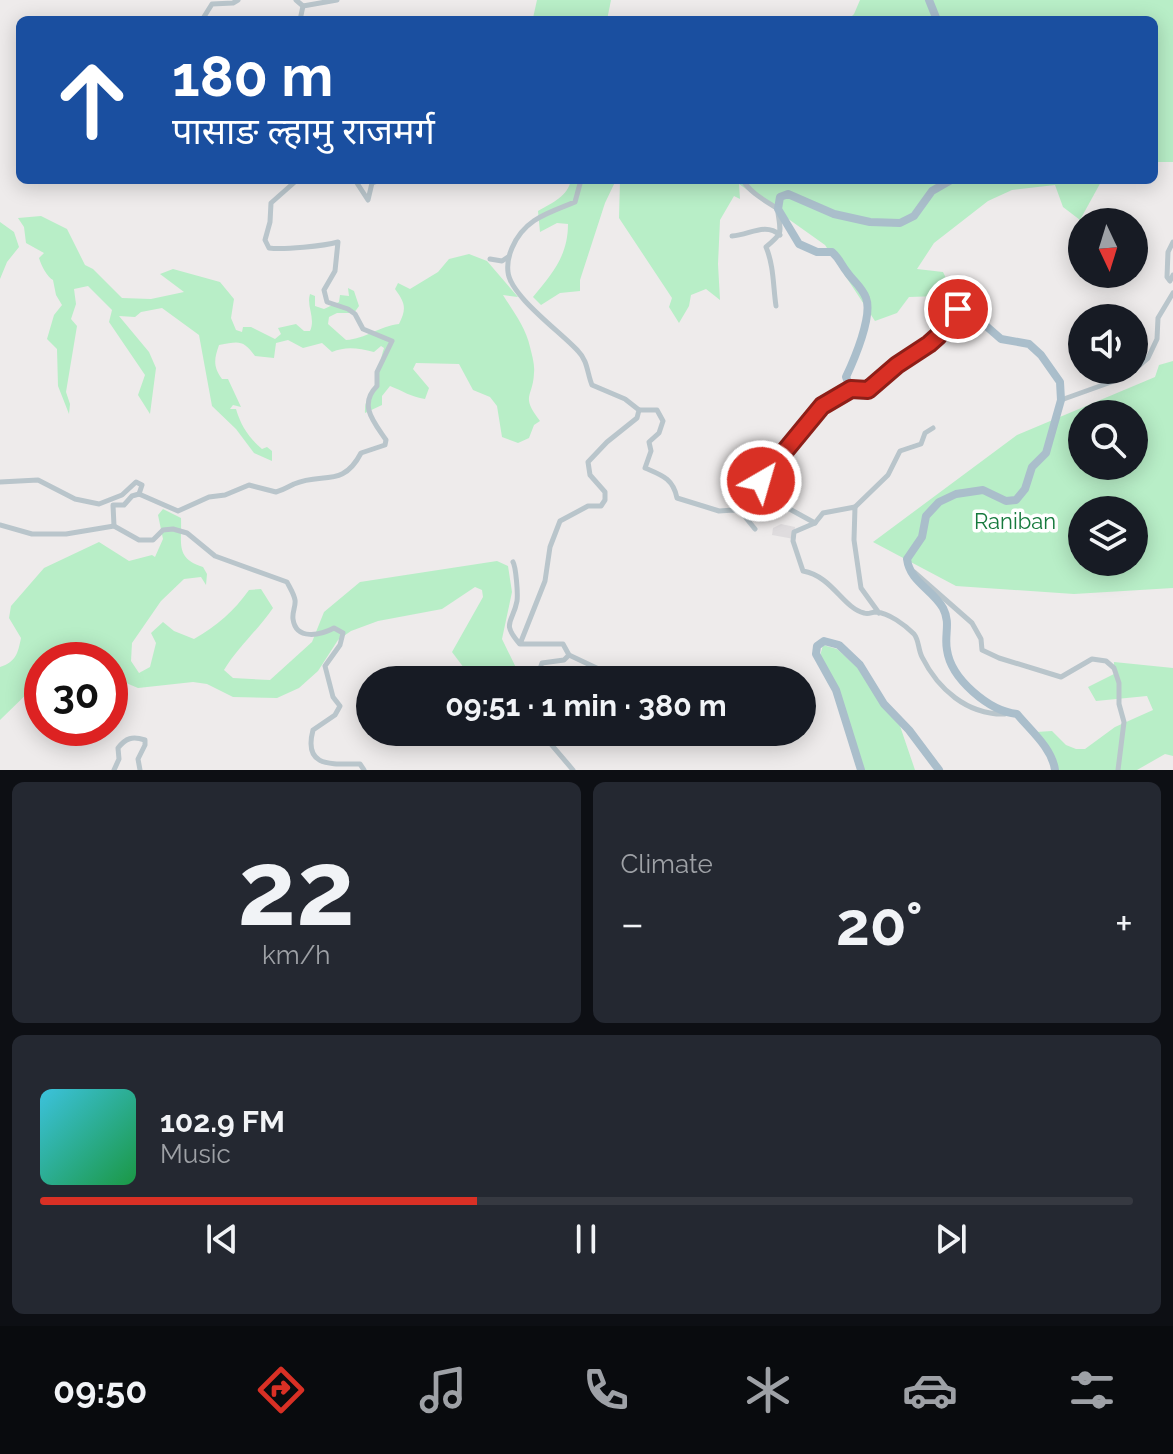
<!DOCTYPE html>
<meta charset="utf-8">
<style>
:root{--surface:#171b24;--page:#242831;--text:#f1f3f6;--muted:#9ea1a6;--line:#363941;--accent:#d93025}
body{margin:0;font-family:Raleway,"Noto Sans Devanagari",sans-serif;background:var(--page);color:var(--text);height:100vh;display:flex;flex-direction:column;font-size:30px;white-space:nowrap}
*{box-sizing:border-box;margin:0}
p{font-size:26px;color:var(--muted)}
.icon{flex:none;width:44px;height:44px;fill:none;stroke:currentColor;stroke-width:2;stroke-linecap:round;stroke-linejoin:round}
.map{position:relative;height:770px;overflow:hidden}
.details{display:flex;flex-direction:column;gap:12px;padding:12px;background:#0d0f14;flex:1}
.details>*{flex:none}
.guide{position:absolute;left:16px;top:16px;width:1142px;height:168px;border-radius:12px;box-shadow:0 4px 20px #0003;background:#1a4fa0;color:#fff;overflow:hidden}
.needle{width:52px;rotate:176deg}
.tools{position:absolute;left:1068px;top:208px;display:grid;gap:16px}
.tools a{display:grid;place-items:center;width:80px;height:80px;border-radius:50%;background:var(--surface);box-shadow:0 4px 20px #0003;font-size:40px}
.speed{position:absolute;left:24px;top:642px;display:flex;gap:16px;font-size:40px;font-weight:700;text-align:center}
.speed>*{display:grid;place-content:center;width:104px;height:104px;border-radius:50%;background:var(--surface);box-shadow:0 4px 20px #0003;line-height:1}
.speed .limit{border:12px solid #d22;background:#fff;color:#111}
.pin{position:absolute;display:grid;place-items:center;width:68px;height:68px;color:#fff;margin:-34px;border:4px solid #fff;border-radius:50%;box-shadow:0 2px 8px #0007}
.me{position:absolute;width:88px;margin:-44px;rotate:38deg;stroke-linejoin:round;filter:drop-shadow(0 0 6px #0008)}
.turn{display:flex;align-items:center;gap:28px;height:168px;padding:0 24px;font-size:36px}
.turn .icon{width:104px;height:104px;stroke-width:2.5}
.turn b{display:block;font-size:56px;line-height:68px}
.big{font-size:60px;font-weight:700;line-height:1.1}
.details .widget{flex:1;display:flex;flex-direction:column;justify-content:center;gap:12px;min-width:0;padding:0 28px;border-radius:12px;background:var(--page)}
.details .dial{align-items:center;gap:0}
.dial b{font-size:104px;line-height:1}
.song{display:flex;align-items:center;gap:24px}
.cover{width:96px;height:96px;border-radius:12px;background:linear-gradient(135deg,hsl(190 70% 55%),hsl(140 70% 35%))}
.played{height:8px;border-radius:4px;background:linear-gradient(90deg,var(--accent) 40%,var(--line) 40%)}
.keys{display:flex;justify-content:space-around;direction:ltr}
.heat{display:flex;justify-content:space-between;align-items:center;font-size:44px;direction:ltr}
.details .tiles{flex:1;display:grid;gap:12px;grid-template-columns:1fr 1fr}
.widget:last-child{grid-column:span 2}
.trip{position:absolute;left:356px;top:666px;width:460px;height:80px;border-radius:40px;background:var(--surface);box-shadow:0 4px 20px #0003;font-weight:700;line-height:80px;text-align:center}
.tabs{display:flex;height:128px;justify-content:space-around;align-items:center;background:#090b0e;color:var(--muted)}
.tabs .icon{width:56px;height:56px}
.tabs .active{color:var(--accent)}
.tabs b{font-size:36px;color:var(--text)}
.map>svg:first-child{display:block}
</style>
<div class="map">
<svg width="1173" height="770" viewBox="0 0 1173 770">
<rect width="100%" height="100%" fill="#eeebeb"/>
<polygon fill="#dfdcde" points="781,524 795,527 794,539 772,535 773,528"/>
<g fill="#b8eec7" fill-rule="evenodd">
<polygon points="537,0 611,0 607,20 542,20 533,18"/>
<polygon points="860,0 1173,0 1173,162 1154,162 1154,20 848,20 854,14"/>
<path d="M571,180H616L605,203L580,280V291L560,293L541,305L533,297C552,274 568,256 568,224L557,223L540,232L538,211C552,203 568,196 571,180Z"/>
<polygon points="620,180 660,180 670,184 675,180 1102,180 1080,220 1063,207 1055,185 1012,190 988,201 934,243 917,269 943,272 949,284 940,296 909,297 897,313 875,321 825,245 739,184 740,199 734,196 720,220 718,264 720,300 706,289 691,295 689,306 679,323 669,307 672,298 619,218"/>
<path d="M41,216L67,229L85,265L93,269L122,298L151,299L184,292L160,274L173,269L220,282L234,299L231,318L236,330L242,332L243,327H251L275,339L281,334L278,328L296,324L304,331H310C316,318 306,306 310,294L315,296V306L324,309L339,302L340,295L349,296L348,288L354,291L359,306L354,313H337L329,317L328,324L346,340C366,339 379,326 399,324C407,308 405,303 395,289L398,283L410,289L438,272L449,259L469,254L487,261L518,297L503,295C513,311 526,328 530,347C532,355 535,365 534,373C533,398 520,395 540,421L534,425L529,438L518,443L502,437L497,406L490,397L473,390L459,364L416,363L413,369L429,388L425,399C411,397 403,391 390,386L382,396V405L365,413C364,398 372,395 376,382C380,371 380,359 384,348L381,346L374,352C358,348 346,346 332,352L322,343L303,348L288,340L276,343L274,358L255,356C243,340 240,341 219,345C214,359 213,367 222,379H228L241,407L233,405L230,409H236C241,426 249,438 262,449L267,447L272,451V461L254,453L236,429L212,406L199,335L162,308L141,312L135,317L119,316L149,352L156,368L150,414L138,395L145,375L109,322L112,310L88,286L74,289L76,304L71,319L77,326L66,392L70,404L69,414L58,386L57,349L47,339L54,315L62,305L56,295L53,280C47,277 41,265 39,258L44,253L26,243L24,227L18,218Z"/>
<polygon points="0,222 14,232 19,247 7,262 0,279"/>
<path d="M1173,361V588L1074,594L956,586L873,542L1017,435L1155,377L1159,365ZM1082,414H1134V466H1082ZM1082,510H1134V562H1082Z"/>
<path d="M163,509L181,518C182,544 175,558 203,567L207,574L206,585L201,577L184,579L161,601L132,643L131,661L139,673L150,667L156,643L151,633L163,622L174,631L194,639C217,626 234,611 249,590L261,589L273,608C258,630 238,647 224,670L233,678L270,680L312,642L324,612L360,582L497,561L508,566L512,592L502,639L522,680H473L452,652L483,597L482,590L475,587L442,609L378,621L351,631L338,640L318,671L299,688L277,698L233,697L207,684L193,682L138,688L119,680H110V660H42V683L39,682L0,720V667C16,662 18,653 21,638L9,618L11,606L44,568L99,542L129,561L152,555L155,557L163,539L158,515Z"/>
<polygon points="823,645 837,649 858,668 882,706 900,726 915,770 864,770 820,656"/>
<polygon points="1114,662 1173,668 1173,756 1165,754 1137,770 1058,770 1055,757 1036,732 1052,731 1066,745 1076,749 1085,749 1115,727 1153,710 1147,696 1096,701 1088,687 1114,674"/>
</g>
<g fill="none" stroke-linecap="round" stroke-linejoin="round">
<g stroke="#b9c5cb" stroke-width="5">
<polyline points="296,0 303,6"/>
<polyline points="202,20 212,4 233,3 238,0"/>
<polyline points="300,20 303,6 337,0"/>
<polyline points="355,180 368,200 372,183 381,180"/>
<path d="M743,180C750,193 766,201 778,209"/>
<path d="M732,236C750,235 765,222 780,235"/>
<polyline points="1173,242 1168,252 1167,277 1170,281 1173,275"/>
<polyline points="490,259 502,261 508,257"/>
<path d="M776,306C773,286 774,266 766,247C783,233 781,234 778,213"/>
<polyline points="1134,370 1148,358 1157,339 1158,318 1173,293"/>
<polyline points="1061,400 1114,381 1133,370"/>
<path d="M639,410H657L663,421L659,433L649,442L651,451L645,468C661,475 673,478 677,498L719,511L734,510L742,513L755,529"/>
<polyline points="0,482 38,480 75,499 99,504 122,495 136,482 142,485 139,494"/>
<path d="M139,494L178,511L209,497L225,495L249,485L276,492C283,490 288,487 294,484C323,472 343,488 361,453L385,445L386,440C374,422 358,405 377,386V372L392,341L363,329L355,314L348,309L327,302L324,290L335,271L338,242C324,246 283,250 269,248L265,240L270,222L271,203L297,180"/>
<polyline points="855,507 888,475 900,451 921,444 925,433 933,428"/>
<polyline points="815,523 786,507 765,511 762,502 748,488 752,483 769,476 780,457 822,406 850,389"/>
<path d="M0,525L32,534H66L114,526L139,540H153L163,530L173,529L187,533L215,556L287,582C290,588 294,594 295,600C296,606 292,612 293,619C296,641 321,635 334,628L343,633L340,645L325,666L333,697L340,706L335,715L313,730C303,768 331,764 360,764L364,770"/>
<polyline points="114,526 113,505 124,505 132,496 139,494"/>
<path d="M513,562C516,567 518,594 517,601C513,623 501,622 519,643"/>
<polyline points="914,572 972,623 981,639 982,650 999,658 1061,677 1092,659 1106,661 1114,668 1119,683 1119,704 1124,722 1118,770"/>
<path d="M879,613L861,588L854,540L855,507L823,513L815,523L794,532L793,541L803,571C832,576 843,608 864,613C869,615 871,612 876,612C889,613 905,625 914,634C919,640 918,649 922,657C938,689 967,715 1005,714"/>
<polyline points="569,655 622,680"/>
<path d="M536,680L542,663L564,660L569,655L563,644H520L545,581L550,547L560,521L588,506H601L605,500V492L590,475L588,462L607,442L637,418L639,410L625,399L592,385C587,373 588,361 578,351C562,333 510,296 508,272C507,264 509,255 512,248C524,219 548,213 575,202L581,180"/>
<polyline points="643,680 649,680"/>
<polyline points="544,732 544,736 573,770"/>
<path d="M114,770L119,759L118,748C126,738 132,736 145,740V745L138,759L140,770"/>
</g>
<g stroke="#aabecb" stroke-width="8">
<polyline points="929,0 937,20"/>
<path d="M951,180L932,191L914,216L900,223L870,222L834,214L788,194L780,197L778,209L799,244L817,252H832C840,259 841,265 847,272C853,281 862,287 866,298C873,316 854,360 846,377L851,389L868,390C878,382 887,372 897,365C927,344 933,346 950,311L958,309L969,311L1001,339L1029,344L1041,355L1060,382L1061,400L1046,453L1032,467L1025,489L1016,500L1006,501L983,490L956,494L939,502L926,516L922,537L907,559C910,582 932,589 943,608C951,623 944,635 947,650C951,679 989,711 1017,714C1031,731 1052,748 1055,770"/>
<polyline points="861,770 836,690 816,654 817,646 824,641 839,645 860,665 884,704 909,730 939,770"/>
</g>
</g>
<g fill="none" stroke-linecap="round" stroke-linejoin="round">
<g stroke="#8d1f18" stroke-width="20">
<polyline id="route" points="761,481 769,476 780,457 822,406 851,389 868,390 897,365 929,344 938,336 950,311 958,309"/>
</g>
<use href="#route" stroke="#d93025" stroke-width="14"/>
</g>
<g text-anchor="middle" stroke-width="7" stroke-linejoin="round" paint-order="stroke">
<g font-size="22" fill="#16793d" stroke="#fff">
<text x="1015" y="529">Raniban</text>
</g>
</g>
</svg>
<div class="tools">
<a><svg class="needle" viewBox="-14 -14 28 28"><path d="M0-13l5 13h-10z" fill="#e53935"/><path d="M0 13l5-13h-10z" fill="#9ea1a6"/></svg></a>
<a><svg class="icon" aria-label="sound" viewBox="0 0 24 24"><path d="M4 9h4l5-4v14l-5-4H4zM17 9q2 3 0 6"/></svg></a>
<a><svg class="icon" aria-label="search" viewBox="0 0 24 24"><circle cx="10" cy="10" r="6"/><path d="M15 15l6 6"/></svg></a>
<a><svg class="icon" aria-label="layers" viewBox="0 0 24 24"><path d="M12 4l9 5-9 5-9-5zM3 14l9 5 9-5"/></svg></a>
</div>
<div class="speed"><div class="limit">30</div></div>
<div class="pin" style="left:958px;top:309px;background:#d93025"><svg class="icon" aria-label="arrive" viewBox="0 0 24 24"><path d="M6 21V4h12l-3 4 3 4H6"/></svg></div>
<svg class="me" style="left:761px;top:481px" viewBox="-20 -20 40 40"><circle r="17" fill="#d93025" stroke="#fff" stroke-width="3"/><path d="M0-11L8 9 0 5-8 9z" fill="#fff"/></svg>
<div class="trip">09:51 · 1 min · 380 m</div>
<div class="guide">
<div class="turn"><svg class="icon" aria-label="ahead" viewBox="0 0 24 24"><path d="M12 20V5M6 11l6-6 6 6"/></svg><div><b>180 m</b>पासाङ ल्हामु राजमर्ग</div></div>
</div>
</div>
<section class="details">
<div class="tiles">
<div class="widget dial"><b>22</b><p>km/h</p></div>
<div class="widget"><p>Climate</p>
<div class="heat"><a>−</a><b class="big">20°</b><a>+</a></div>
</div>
<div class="widget">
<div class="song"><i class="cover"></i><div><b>102.9 FM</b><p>Music</p></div></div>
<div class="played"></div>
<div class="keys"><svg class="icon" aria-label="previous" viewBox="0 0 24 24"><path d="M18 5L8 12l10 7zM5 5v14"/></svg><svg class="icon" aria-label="pause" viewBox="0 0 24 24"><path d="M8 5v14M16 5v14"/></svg><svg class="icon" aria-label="next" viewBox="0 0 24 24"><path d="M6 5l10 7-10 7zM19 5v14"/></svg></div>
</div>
</div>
</section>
<nav class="tabs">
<b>09:50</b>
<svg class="icon active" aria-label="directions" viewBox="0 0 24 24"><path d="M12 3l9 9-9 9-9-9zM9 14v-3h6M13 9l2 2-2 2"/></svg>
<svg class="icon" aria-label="music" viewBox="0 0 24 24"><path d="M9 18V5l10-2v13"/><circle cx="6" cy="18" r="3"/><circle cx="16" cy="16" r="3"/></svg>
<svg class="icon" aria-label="phone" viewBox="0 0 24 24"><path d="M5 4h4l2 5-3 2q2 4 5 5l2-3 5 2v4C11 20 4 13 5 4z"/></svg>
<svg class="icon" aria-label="climate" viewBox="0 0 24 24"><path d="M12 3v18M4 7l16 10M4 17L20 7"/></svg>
<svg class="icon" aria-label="car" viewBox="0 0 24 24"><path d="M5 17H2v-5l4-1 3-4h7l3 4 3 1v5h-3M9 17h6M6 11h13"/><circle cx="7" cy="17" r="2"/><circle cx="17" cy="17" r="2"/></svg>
<svg class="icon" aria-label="filters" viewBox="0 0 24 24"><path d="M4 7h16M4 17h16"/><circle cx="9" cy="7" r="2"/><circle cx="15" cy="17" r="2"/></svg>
</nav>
